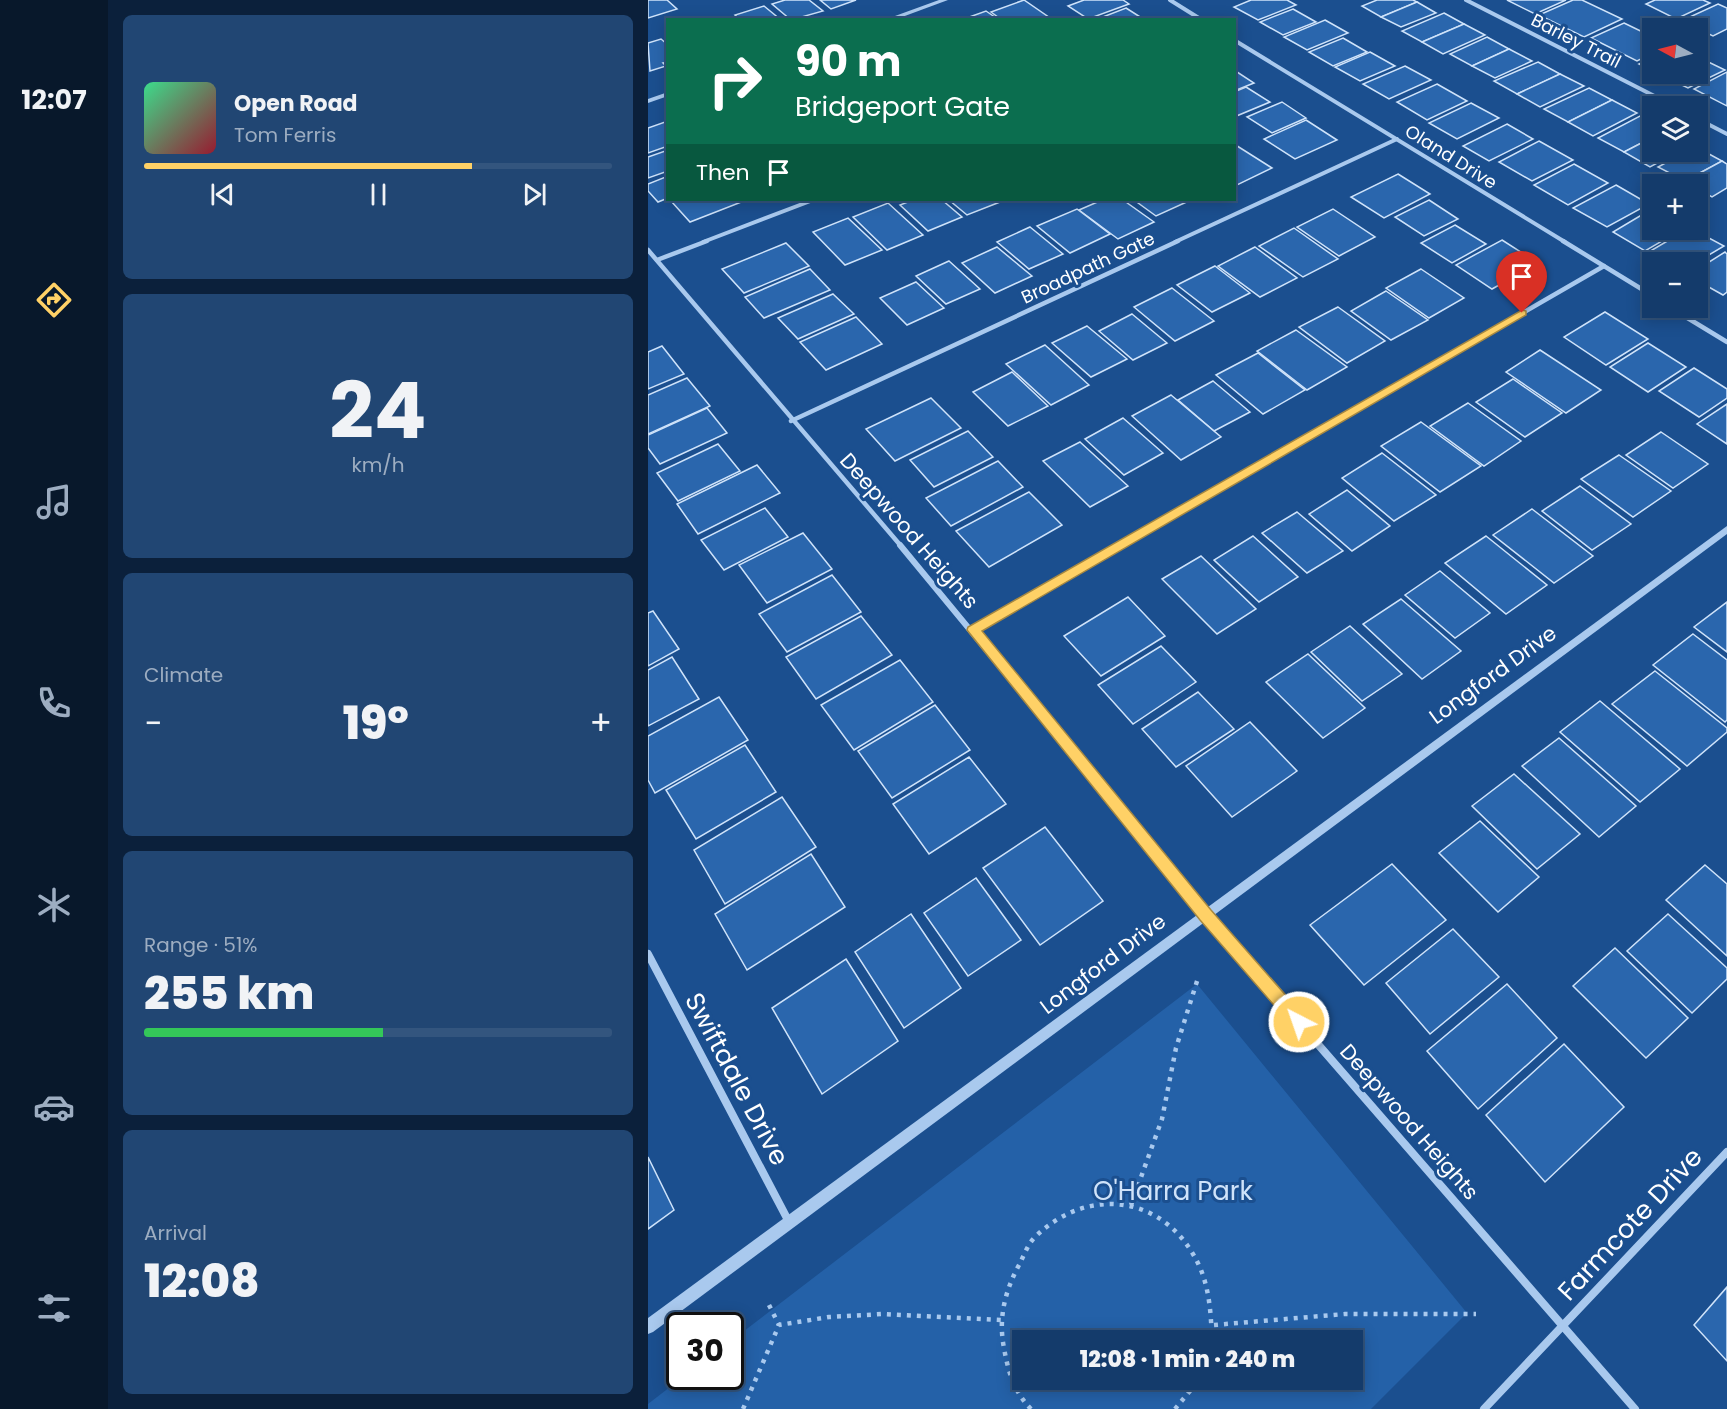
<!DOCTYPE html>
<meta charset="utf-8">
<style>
:root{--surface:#143b6b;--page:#214673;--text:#f1f3f6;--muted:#9dadc1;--line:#33557e;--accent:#ffd166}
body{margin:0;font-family:Poppins,sans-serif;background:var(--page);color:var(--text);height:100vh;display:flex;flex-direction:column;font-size:22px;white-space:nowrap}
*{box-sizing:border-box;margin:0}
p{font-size:20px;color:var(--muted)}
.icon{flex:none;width:33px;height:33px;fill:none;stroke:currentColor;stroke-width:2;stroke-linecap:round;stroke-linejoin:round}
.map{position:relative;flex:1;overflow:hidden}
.panel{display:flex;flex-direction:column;gap:15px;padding:15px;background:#0b203b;width:540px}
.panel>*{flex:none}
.banner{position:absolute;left:18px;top:18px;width:570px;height:183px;border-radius:0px;box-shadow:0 3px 15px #0003,0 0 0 2px var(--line);background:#0b6e4f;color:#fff;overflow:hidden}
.needle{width:39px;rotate:277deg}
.fabs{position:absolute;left:994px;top:18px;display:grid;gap:12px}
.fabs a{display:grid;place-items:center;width:66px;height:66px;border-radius:0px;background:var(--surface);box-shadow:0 3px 15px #0003,0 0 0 2px var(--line);font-size:30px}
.speed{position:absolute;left:18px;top:1312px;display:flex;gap:12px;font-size:30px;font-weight:700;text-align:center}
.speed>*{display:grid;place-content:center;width:78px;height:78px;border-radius:50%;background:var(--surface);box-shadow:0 3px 15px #0003,0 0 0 2px var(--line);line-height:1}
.speed .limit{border:3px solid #111;border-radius:9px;background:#fff;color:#111}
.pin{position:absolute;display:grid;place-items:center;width:51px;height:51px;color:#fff;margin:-62px -26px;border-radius:50% 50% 50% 0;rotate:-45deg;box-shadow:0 0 6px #0007}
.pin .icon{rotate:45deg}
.me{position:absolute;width:66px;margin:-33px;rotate:319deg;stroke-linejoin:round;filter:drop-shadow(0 0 4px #0008)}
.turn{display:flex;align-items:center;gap:21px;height:126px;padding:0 30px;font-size:27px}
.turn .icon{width:78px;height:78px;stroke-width:2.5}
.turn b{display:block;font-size:42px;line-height:51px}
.then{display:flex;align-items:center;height:57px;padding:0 30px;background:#0003;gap:12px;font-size:22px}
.big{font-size:45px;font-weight:800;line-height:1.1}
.panel .tile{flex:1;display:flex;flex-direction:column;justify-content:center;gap:9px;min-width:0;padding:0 21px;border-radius:9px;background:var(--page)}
.panel .dial{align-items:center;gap:0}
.dial b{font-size:78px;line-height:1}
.song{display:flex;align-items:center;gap:18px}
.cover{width:72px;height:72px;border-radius:9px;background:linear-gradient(135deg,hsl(150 70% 55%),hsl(350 70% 35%))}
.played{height:6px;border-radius:3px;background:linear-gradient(90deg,var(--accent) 70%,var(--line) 70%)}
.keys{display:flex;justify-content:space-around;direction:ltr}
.heat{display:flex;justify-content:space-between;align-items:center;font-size:33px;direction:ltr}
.charge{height:9px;border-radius:4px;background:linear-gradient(90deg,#34c759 51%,var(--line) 0)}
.trip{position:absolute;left:364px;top:1330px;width:351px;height:60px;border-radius:0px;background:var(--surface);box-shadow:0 3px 15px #0003,0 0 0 2px var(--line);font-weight:800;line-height:60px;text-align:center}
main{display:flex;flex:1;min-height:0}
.dock{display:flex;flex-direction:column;width:108px;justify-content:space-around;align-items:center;background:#08182b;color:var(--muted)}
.dock .icon{width:42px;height:42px}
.dock .selected{color:var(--accent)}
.dock b{font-size:27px;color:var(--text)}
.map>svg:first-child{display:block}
</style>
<main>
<nav class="dock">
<b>12:07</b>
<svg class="icon selected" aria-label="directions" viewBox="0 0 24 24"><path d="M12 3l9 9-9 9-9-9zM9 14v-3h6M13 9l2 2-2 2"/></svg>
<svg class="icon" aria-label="music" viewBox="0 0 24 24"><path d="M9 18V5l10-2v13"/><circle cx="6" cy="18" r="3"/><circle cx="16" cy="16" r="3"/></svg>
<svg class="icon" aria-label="phone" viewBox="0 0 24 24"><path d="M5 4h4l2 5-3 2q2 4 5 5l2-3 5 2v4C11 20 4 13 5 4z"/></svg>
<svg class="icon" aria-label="climate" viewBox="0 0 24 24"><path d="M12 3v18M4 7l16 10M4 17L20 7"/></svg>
<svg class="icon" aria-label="car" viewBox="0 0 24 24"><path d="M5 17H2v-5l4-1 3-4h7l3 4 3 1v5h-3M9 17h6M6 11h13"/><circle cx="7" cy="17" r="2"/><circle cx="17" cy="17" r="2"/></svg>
<svg class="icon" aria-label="filters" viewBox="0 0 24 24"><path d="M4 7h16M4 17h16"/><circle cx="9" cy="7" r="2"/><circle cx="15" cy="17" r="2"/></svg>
</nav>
<section class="panel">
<div class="tile">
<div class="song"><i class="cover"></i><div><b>Open Road</b><p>Tom Ferris</p></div></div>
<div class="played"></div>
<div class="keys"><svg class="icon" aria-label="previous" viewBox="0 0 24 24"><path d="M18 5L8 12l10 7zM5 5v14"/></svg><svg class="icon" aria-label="pause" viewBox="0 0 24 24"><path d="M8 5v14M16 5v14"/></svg><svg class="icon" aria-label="next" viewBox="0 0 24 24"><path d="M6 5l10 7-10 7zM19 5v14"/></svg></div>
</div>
<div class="tile dial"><b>24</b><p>km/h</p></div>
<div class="tile"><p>Climate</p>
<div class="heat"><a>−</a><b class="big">19°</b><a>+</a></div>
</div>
<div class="tile"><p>Range · 51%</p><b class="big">255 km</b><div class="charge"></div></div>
<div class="tile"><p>Arrival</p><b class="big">12:08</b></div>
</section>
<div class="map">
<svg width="1079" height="1409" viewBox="0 0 1079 1409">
<rect width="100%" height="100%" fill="#1b4f8f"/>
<path fill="#2461a8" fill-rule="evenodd" d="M549,984L819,1313L723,1409H0V1404L35,1377H82L83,1341ZM375,1341H705V1380H375Z"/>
<g fill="#2a66ad" stroke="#cfe3fa" stroke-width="1.5">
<polygon points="0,0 19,0 29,9 0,18"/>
<polygon points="137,0 161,0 175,11 143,20 124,4"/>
<polygon points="172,0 208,0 183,9"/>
<polygon points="376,0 405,20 354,20 343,12"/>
<polygon points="436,0 475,0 481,4 440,19 420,6"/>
<polygon points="603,0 639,0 648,5 610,20 586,7"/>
<polygon points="729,0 765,0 769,2 733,17 714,6"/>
<polygon points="859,0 918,0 887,14"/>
<polygon points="925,0 934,0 974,19 936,37 891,15"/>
<polygon points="1007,0 1055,0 1062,3 1028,19 998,4"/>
<polygon points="769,2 788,13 753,27 733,17"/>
<polygon points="1070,4 1079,8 1079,29 1065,36 1033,21"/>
<polygon points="116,6 133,20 92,20 87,15"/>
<polygon points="478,8 497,20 447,20"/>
<polygon points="645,9 668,22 635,35 612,22"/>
<polygon points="338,11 351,20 313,20"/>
<polygon points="796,13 816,24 774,42 754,31"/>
<polygon points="677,20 700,33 659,50 636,37"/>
<polygon points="976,23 1005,37 1005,53 989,61 943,38"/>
<polygon points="816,24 837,35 795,54 774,42"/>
<polygon points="839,37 861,49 824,66 802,54"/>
<polygon points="695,38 719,52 685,66 661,52"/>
<polygon points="13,39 20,45 20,62 15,63 18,66 2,71 0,43"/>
<polygon points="861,49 884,61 847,78 824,66"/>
<polygon points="722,52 747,66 712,81 687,67"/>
<polygon points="1005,57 1005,71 991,64"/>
<polygon points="1050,57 1077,70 1040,88 1010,74 1050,74"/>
<polygon points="890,62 912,74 869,94 846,81"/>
<polygon points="757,66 783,80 741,99 715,84"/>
<polygon points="586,70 606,83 586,91"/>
<polygon points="1079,72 1079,106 1046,89"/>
<polygon points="912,74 936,86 892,107 869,94"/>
<polygon points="789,84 819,101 779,120 749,102"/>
<polygon points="598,87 622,102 586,117 586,92"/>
<polygon points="941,88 964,100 920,122 896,109"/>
<polygon points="964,100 989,113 945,136 920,122"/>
<polygon points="634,102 658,118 624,133 599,117"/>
<polygon points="823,103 851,118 809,139 781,123"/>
<polygon points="992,116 1005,123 1005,137 976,152 950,138"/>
<polygon points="658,120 689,140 647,159 616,139"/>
<polygon points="17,122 20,124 20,146 0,153 0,128"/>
<polygon points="859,124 885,139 841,161 815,146"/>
<polygon points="1005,137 1005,152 1030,152 1002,167 976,152"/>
<polygon points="891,141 925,160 884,181 851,162"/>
<polygon points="586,144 624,168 589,185 586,183"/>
<polygon points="1050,148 1074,161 1037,181 1010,167 1038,152 1050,152"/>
<polygon points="20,150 20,171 0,178 0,157"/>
<polygon points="1074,161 1079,164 1079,188 1064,197 1050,189 1050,184 1037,181"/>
<polygon points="926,164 960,183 920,205 886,185"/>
<polygon points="750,174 782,194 736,218 703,197"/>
<polygon points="20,176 20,198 10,202 0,191 0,184"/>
<polygon points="968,185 1001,204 959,227 925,208"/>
<polygon points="28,200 95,200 96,201 42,222 23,201"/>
<polygon points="265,200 294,200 314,217 280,231 252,205"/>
<polygon points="301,200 349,200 352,202 319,215"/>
<polygon points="454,200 475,200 506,222 470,239 431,210"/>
<polygon points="486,200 543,200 508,216"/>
<polygon points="781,200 810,219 776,236 747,217"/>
<polygon points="240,203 275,235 239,250 205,217"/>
<polygon points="429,209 462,234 422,253 389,226"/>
<polygon points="685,209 727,237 691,256 649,227"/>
<polygon points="1002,210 1005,212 1005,230 1033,230 997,251 965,232"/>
<polygon points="200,218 234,250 197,265 165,232"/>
<polygon points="807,225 838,244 804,263 773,243"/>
<polygon points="382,227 415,254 381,269 349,242"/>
<polygon points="646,228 690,259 655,277 611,246"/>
<polygon points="1038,230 1046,230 1076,246 1049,262 1016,262 999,253"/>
<polygon points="854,240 890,263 844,289 808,265"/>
<polygon points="138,243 161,266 96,293 74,269"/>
<polygon points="349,247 384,276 347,293 314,263"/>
<polygon points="607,247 649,278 612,297 570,266"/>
<polygon points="1077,252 1079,254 1079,292 1075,295 1050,281 1050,269"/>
<polygon points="301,261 332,289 298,304 268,276"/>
<polygon points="567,266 602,293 564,312 529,285"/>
<polygon points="162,269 182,290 116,318 97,297"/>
<polygon points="773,269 816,298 781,318 738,288"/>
<polygon points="268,282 296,308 259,325 232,298"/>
<polygon points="524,288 566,321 527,341 486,307"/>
<polygon points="738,291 780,320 743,340 703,311"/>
<polygon points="185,294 206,314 150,339 130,318"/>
<polygon points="690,307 737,341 699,363 651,327"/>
<polygon points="957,312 1000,339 958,365 916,337"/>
<polygon points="484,314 519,343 485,360 451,331"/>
<polygon points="208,317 234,344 178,370 152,342"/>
<polygon points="439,326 479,359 443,377 404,343"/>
<polygon points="648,330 699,367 659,390 609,351"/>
<polygon points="1000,343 1038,367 1000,392 962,367"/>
<polygon points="397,345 441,385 403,405 358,364"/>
<polygon points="14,346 36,374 0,389 0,352"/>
<polygon points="892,350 953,390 918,413 858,372"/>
<polygon points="610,353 657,390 615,414 568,375"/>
<polygon points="1046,368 1079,389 1079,398 1051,417 1011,391"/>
<polygon points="364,372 400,406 360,426 325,392"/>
<polygon points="39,378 62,406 0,434 0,395"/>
<polygon points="865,379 914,413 877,437 828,402"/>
<polygon points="565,381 602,412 566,431 530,400"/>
<polygon points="523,395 573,437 533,460 484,416"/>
<polygon points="283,398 313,428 247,461 218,429"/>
<polygon points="820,403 873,441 836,466 782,426"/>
<polygon points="1079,404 1079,444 1049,424"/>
<polygon points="59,408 79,433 12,464 0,448 0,435"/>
<polygon points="475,418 515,453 476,475 437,439"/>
<polygon points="773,422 833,466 792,492 733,446"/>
<polygon points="320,431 345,457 286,487 262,460"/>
<polygon points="1013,432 1060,464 1025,488 978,455"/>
<polygon points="432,442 480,486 442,507 395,461"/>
<polygon points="70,444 92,471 30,501 9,473"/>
<polygon points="734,453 788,495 746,521 694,478"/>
<polygon points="971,455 1023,491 985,517 933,479"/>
<polygon points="350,461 375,487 303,526 278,498"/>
<polygon points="109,465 132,493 50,534 29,504"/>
<polygon points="932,486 983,524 944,550 894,511"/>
<polygon points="699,490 742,526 704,551 661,514"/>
<polygon points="381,492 414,525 341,567 308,531"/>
<polygon points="117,508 140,537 76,570 53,540"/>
<polygon points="884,509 945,556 906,583 845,535"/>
<polygon points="649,512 695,551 659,573 614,533"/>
<polygon points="155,533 184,569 119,603 91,565"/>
<polygon points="605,536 650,577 611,602 566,560"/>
<polygon points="838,536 899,585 858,614 797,563"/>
<polygon points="553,556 608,609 569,634 514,579"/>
<polygon points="792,571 842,613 807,638 757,595"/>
<polygon points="184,575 213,612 139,652 111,614"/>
<polygon points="480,597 517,636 453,676 416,636"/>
<polygon points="753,599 813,651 774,679 715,624"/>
<polygon points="1079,602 1079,652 1046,627"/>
<polygon points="5,611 31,649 0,666 0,613"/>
<polygon points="213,616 244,655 168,699 138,657"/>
<polygon points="702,626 754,674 714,701 663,652"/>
<polygon points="1045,634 1079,660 1079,720 1077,722 1005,665"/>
<polygon points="513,646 548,682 485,724 450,685"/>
<polygon points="660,654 717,708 675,738 618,682"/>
<polygon points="24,657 51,699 0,726 0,670"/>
<polygon points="252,660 285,702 206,750 173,705"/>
<polygon points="1007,671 1079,728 1079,732 1039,766 964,704"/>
<polygon points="550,692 586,729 528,767 494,729"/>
<polygon points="71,697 100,740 7,793 0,780 0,736"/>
<polygon points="952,701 1032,769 992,802 912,732"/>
<polygon points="287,705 322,750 244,798 210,751"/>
<polygon points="602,722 649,771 584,817 538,766"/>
<polygon points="911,738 988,806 951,837 874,766"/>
<polygon points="97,745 128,792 48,839 18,790"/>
<polygon points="321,757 358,804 281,854 245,804"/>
<polygon points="866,774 932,834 889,869 824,806"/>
<polygon points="134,797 168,847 77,904 46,850"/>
<polygon points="832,821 891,877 850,912 791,853"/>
<polygon points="397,827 455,901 392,945 335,868"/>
<polygon points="163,854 197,907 99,970 67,914"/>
<polygon points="744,864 798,920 716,985 662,925"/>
<polygon points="1057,865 1079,884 1079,956 1018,900"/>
<polygon points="328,878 373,940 320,976 276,913"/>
<polygon points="263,914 313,988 256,1028 207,952"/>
<polygon points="1020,914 1079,968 1079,979 1044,1013 979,951"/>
<polygon points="805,929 851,977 782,1034 738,983"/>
<polygon points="967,948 1040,1018 998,1058 925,986"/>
<polygon points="198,959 250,1041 174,1094 124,1008"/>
<polygon points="859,984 909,1038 830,1109 779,1051"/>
<polygon points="916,1044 976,1107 897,1182 838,1115"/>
<polygon points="0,1157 26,1210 0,1229"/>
<polygon points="1079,1287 1079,1361 1046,1325"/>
</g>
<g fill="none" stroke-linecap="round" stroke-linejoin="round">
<g stroke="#a9c9ee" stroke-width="4.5" stroke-dasharray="4 6" stroke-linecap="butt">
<polyline points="483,1205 514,1119 528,1048 550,978"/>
<polyline points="121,1305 131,1325"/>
<polyline points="566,1325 697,1314 828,1314"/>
<polyline points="95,1409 131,1325 181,1317 235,1314 353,1320"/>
<path d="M383,1409C366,1392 360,1371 356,1348C350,1318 357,1291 371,1265C376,1256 379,1245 387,1237C442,1183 522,1196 553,1270C562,1293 563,1316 564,1341"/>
<polyline points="527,1409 551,1380"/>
</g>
<g stroke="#a9c9ee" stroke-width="4">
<polyline points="522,0 554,20"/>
<polyline points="818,0 1026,106"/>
<polyline points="586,40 917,242"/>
<polyline points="1050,119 1079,134"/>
<polyline points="55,242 165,200"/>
<polyline points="527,242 749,139"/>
</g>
<g stroke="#a9c9ee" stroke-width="4.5">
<polyline points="915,241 1005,296"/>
<polyline points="0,250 253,546"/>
<polyline points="9,260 59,241"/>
<polyline points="1023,308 1079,342"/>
<polyline points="143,421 530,241"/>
<polyline points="470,546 956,266"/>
</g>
<g stroke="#a9c9ee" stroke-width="6">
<polyline points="252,545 569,929"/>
<polyline points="325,630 473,545"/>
</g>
<g stroke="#a9c9ee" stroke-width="8">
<polyline points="568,927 987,1409"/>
<polyline points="0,954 141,1222"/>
<polyline points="836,1409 1079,1152"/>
</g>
<g fill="#a9c9ee" fill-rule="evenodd">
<polygon points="291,0 300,0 246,20 236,20"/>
<polygon points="20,92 20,96 0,103 0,99"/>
<polygon points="1079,526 1079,534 5,1332 0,1334 0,1318"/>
</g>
</g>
<polygon fill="#ffd166" stroke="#a68842" stroke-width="1.5" points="874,310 878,311 878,315 334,631 563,910 656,1016 659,1022 656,1027 651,1030 645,1027 552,920 319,630 320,627"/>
<g text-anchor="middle" stroke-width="6" stroke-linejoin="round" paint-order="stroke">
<g font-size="18" fill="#fff" stroke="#1b4f8f">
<text transform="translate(928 41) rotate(27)" y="6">Barley Trail</text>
<text transform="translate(803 157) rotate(32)" y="6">Oland Drive</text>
<text transform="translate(440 268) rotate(-25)" y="6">Broadpath Gate</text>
</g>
<g font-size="21" fill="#fff" stroke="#1b4f8f">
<text transform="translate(261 531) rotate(49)" y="7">Deepwood Heights</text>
<text transform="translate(845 675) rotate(-36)" y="7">Longford Drive</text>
<text transform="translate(455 964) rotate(-37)" y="7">Longford Drive</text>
<text transform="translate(761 1122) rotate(49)" y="7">Deepwood Heights</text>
</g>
<g font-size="26" fill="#fff" stroke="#1b4f8f">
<text transform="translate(89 1079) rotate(62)" y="9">Swiftdale Drive</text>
<text transform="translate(982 1224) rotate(-47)" y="9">Farmcote Drive</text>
</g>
<g font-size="26" fill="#cfe3fa" stroke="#1b4f8f">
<text x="525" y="1200">O'Harra Park</text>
</g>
</g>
</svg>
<div class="fabs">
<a><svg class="needle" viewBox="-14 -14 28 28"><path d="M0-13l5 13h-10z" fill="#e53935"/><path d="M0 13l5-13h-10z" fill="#9dadc1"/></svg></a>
<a><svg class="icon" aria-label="layers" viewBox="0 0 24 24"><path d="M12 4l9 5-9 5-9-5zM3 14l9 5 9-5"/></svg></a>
<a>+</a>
<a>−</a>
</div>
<div class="speed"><div class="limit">30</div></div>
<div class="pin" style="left:874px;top:313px;background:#d93025"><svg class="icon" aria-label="arrive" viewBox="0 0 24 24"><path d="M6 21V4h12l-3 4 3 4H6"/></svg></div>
<svg class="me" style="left:651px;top:1022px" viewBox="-20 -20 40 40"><circle r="17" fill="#ffd166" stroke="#fff" stroke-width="3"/><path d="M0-11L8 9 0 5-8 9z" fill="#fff"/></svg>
<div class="trip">12:08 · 1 min · 240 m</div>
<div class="banner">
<div class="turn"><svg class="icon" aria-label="right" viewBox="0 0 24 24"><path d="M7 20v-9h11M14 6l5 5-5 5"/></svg><div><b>90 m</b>Bridgeport Gate</div></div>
<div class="then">Then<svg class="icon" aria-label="arrive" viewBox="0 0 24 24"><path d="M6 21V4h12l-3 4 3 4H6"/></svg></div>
</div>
</div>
</main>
